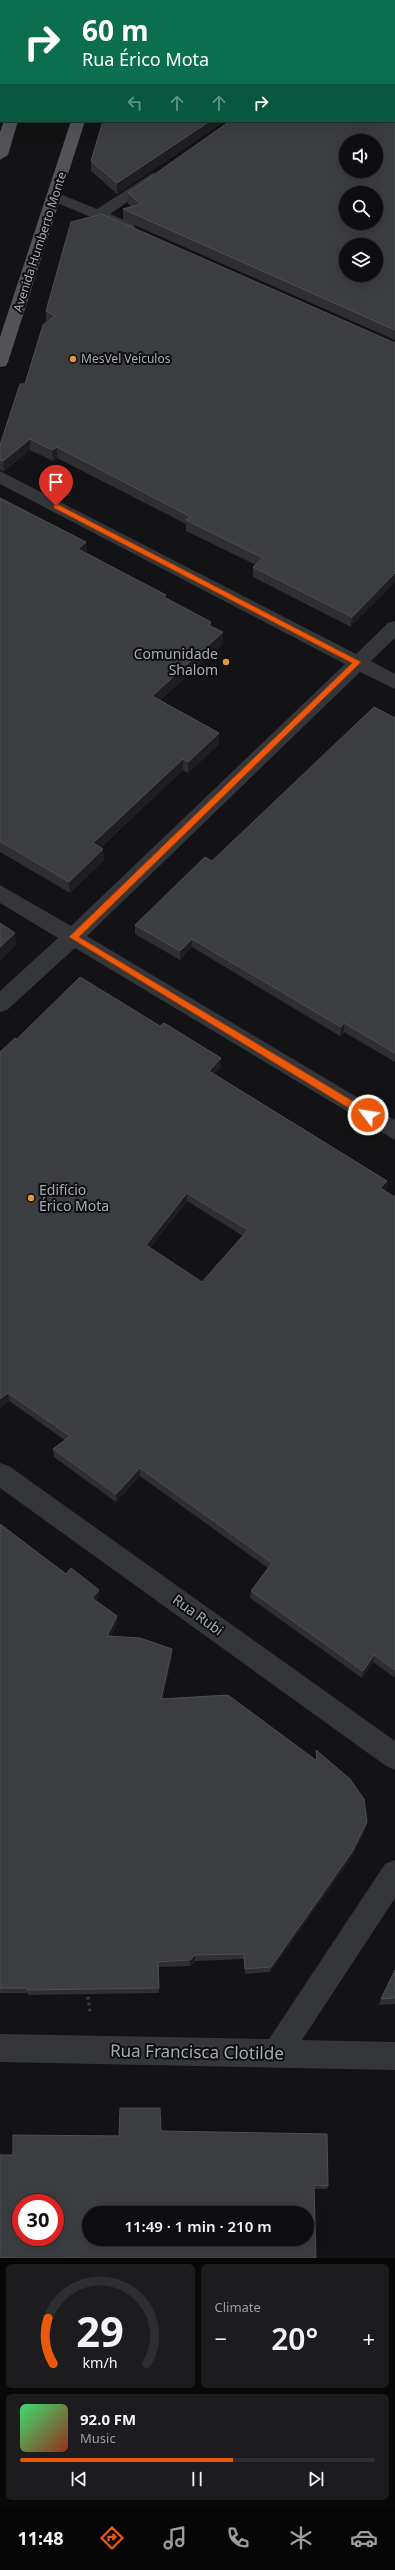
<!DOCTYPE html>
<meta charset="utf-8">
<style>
:root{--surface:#0e0e10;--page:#1c1c1e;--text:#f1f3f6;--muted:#9b9c9f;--line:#2e2e30;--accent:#ea580c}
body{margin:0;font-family:"Noto Sans",sans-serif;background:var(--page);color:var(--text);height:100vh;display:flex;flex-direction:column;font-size:15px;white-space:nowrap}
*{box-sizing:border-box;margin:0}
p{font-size:13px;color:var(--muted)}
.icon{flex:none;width:22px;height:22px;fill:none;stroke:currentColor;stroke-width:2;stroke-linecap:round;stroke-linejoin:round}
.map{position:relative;height:2258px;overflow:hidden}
.side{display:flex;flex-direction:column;gap:6px;padding:6px;background:#080809;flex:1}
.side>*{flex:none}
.guide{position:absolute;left:0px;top:0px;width:395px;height:122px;box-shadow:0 4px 16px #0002,0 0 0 1px var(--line);background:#0b6e4f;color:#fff;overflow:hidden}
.fabs{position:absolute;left:339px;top:134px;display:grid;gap:8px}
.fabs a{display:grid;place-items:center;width:44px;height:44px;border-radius:50%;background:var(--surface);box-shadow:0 4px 16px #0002,0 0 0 1px var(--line);font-size:20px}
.speed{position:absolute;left:12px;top:2194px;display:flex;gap:8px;font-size:20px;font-weight:700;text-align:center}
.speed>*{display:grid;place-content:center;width:52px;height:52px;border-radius:50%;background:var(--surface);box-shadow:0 4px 16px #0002,0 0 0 1px var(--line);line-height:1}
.speed .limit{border:6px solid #d22;background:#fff;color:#111}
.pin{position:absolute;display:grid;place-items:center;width:34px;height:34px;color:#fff;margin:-41px -17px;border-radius:50% 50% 50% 0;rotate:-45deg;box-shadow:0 0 4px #0007}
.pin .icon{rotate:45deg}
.me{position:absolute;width:44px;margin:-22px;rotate:301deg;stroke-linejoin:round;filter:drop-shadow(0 0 3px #0008)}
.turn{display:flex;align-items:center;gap:14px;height:84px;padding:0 16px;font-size:18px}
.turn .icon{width:52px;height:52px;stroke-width:2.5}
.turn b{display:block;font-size:28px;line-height:34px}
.lanes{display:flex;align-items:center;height:38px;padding:0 16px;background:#0003;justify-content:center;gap:20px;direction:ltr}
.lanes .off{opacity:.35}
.big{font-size:30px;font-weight:600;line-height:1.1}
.side .widget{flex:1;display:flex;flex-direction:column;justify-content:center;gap:6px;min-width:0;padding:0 14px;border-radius:6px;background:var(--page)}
.side .dial{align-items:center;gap:0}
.dial svg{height:104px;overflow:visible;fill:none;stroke:var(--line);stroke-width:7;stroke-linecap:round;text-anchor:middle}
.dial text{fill:var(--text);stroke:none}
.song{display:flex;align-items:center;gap:12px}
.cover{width:48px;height:48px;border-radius:6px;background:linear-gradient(135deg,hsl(140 70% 55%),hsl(10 70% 35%))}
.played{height:4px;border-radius:2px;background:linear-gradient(90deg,var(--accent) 60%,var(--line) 60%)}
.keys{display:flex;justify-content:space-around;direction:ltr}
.heat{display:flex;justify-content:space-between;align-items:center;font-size:22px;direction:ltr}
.side .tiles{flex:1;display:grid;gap:6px;grid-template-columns:1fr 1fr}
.widget:last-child{grid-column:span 2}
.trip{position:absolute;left:82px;top:2206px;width:232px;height:40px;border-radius:20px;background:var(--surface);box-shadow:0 4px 16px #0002,0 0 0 1px var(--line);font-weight:600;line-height:40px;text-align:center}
.tabs{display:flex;height:64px;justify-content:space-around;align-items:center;background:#060606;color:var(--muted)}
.tabs .icon{width:28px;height:28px}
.tabs .selected{color:var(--accent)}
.tabs b{font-size:18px;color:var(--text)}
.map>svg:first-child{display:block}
</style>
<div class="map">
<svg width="395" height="2258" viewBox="0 0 395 2258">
<rect width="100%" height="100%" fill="#131315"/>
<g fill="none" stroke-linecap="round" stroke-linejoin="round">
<polyline stroke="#3b3d40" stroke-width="3" stroke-dasharray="2.5 3.5" stroke-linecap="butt" points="87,1991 90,2012"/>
<g fill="#343639" fill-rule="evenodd">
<rect x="0" y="12" width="1" height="8"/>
<polygon points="153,173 158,175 161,178 158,181 110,214 133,224 135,227 127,232 50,200 47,197 55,192 97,209"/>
<polygon points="0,471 356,654 388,623 395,621 395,638 371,661 395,674 395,689 360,672 87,936 395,1120 395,1140 75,948 7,1010 0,1012 0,991 58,938 0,903 0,885 71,926 345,664 0,484"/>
<polygon points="0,1463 9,1466 395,1741 395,1770 386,1766 0,1488"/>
<polygon points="395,1860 395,1898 302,2040 395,2042 395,2070 0,2062 0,2034 269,2039 385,1864"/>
</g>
<g fill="#515358" fill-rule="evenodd">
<rect x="46" y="0" width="14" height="1"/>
<polygon points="4,121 18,121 8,155 0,160 0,132"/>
<polygon points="71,121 85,121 8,362 6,366 0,367 0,337"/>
</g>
</g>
<g fill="#2f2f32" fill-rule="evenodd">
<polygon points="0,0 30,0 29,1 1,1 1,2 0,2"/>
<polygon points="395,0 395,340 123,220 123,209 132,207 128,204 128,193 394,121 394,1"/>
<polygon points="225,121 117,194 91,171 91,161"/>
<polygon points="46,311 395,343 351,627 253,577 253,567 256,565 186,531 186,524 57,458 53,461 30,450 4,471 0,470 0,445 25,384 47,322 46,321"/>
<polygon points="0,498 86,542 87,553 166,598 211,622 211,626 223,644 160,700 219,733 219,744 188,773 183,770 100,848 103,849 104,860 70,893 0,852"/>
<polygon points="395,718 395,1062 344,1032 340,1036 192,947 180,960 135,934 135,925 212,861"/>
<path d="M160,1026L221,1058V1067L214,1074L387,1181L386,1190L385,1191L395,1197V1678L373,1662L362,1678L250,1598L251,1591L268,1568L140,1476L116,1502L54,1457L53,1449L65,1440L9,1401L0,1408L17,1039ZM187,1201L243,1236L202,1282L150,1248Z"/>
<polygon points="0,1524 66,1574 99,1597 96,1601 117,1623 111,1636 172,1656 163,1699 316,1760 316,1750 367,1822 366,1828 351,1858 270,1972 245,1974 244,1959 195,1961 190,1966 159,1967 159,1993 28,1995 28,1993 0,1993"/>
<polygon points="395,1970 395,2004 379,2005 381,1999"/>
<polygon points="161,2131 328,2186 327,2189 314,2189 13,2155 119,2136"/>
</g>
<g fill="#1e1e20">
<polygon points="210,121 225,121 117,194 117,183"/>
<polygon points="30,439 30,450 4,471 3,461"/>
<polygon points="57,447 57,458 53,461 52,450"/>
<polygon points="86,542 87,554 78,549"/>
<polygon points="395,573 395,582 351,627 352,617"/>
<polygon points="223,632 223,644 152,707 152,696"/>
<polygon points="219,733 219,744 188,773 188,762"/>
<polygon points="183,759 183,770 93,854 93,843"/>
<polygon points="103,849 104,860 70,893 69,882"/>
<polygon points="15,933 16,945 0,961 0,947"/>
<polygon points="192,939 192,947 180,960 180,951"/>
<polygon points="344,1023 344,1032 340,1036 341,1027"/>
<polygon points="221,1058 221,1067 209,1080 209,1071"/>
<polygon points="387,1181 386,1190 379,1197 380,1188"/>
<polygon points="187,1193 187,1201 146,1253 146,1245"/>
<polygon points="8,1393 9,1401 0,1408 0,1399"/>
<polygon points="140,1468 140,1476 116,1502 116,1494"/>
<polygon points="99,1590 99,1597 92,1605 92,1598"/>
<polygon points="117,1616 117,1623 108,1643 107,1636"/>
<polygon points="172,1649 172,1656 162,1706 161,1699"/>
<polygon points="374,1655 373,1662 362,1678 363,1671"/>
<polygon points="367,1822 366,1828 351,1858 270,1972 271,1967"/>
<polygon points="195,1955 195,1961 190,1966 190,1960"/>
</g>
<g fill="#3c3d40" stroke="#4c4e52" fill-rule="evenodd">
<polygon points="138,0 395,0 395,69 394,74 394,1 138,1"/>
<path d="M394,79H395V330L123,209L141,204L128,193L230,121H394ZM346,141H376V171H346ZM346,193H376V223H346ZM346,245H376V275H346Z"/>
<polygon points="103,121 210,121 117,183 91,161"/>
<polygon points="102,214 395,343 395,573 352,617 253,567 263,558 186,520 191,517 57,447 52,450 30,439 3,461 0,460 0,445 20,384 25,384 43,325 55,316 46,311 71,222"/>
<polygon points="0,498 86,542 78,549 166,595 164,597 211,622 208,625 223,632 152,696 219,733 188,762 183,759 93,843 103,849 69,882 0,841"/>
<polygon points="374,707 395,718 395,1053 344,1023 341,1027 192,939 180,951 135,925 205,857 212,861"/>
<polygon points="0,923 15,933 0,947"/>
<path d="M80,977L160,1026L164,1023L221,1058L209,1071L387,1181L380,1188L395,1197V1670L374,1655L363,1671L251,1591L272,1563L140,1468L116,1494L53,1449L70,1436L8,1393L0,1399V1052L15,1038L17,1039ZM187,1193L248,1230L202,1282L146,1245Z"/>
<polygon points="0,1524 66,1574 71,1568 99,1590 92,1598 117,1616 107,1636 140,1638 172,1649 161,1699 228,1695 317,1761 316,1750 350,1779 364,1799 367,1822 352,1852 271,1967 245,1969 244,1954 195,1955 190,1960 158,1962 159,1988 27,1990 27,1988 0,1988"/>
<polygon points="395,1970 395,1998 381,1999"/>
<path d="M120,2108H160L161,2131L327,2134L328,2186L314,2185L316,2258H0V2155H13V2135L119,2136ZM21,2203H55V2237H21ZM89,2213H307V2239H89Z"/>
</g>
<polygon fill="#ea580c" stroke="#983908" points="54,505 59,505 361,662 79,937 371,1112 371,1118 365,1118 69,937 352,663 54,508"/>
<g fill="#e1983e" stroke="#0e0e10" stroke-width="1.5">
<circle cx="73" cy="359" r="4"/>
<circle cx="226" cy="662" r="4"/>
<circle cx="31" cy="1198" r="4"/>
</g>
<g text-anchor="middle" stroke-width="4" stroke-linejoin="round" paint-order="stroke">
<g font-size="12" fill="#a6acb4" stroke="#0e0e10">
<text transform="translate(40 242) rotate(-72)" y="4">Avenida Humberto Monte</text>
</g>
<g font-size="12" fill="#a6acb4" stroke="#0e0e10" text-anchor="start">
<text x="81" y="363">MesVel Veículos</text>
</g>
<g font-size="14" fill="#a6acb4" stroke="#0e0e10" text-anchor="end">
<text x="218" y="659">Comunidade<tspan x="218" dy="16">Shalom</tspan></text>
<text x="39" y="1195" text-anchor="start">Edifício<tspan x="39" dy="16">Érico Mota</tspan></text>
</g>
<g font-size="14" fill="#a6acb4" stroke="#0e0e10">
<text transform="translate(198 1615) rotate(36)" y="5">Rua Rubi</text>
</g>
<g font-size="17" fill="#a6acb4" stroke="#0e0e10">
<text transform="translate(197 2052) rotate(1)" y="6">Rua Francisca Clotilde</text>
</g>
</g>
</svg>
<div class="fabs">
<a><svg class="icon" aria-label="sound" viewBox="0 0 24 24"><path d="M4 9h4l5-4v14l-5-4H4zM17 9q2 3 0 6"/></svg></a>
<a><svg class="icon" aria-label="search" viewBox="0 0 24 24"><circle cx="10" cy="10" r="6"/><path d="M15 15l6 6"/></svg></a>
<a><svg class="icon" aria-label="layers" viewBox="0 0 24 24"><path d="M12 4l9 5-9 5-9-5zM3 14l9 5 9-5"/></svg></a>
</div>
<div class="speed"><div class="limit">30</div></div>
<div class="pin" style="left:56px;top:506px;background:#d93025"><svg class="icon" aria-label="arrive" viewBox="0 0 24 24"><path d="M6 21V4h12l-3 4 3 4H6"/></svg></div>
<svg class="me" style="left:368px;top:1115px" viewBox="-20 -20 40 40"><circle r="17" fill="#ea580c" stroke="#fff" stroke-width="3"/><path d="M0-11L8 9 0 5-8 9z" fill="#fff"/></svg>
<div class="trip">11:49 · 1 min · 210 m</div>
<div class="guide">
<div class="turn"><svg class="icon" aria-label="right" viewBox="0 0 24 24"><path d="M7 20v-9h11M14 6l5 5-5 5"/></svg><div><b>60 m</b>Rua Érico Mota</div></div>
<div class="lanes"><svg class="icon off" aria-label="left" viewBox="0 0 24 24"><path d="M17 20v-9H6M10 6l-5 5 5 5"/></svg><svg class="icon off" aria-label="ahead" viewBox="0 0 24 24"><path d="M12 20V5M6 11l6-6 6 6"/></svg><svg class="icon off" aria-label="ahead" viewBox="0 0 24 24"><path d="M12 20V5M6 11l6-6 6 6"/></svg><svg class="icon" aria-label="right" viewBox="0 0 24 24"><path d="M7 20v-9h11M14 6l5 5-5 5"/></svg></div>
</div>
</div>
<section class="side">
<div class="tiles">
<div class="widget dial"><svg viewBox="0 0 100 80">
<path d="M14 69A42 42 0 1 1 86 69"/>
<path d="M14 69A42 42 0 0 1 10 34" stroke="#ea580c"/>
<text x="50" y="56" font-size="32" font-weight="700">29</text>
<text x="50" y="72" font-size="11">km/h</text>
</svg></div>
<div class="widget"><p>Climate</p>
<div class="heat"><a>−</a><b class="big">20°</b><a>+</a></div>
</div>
<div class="widget">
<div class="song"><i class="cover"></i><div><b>92.0 FM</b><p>Music</p></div></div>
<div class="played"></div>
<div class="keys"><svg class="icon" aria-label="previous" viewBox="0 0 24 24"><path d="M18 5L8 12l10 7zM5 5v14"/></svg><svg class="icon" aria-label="pause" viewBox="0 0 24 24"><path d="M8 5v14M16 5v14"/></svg><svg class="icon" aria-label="next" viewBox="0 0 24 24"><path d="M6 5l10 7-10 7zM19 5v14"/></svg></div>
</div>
</div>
</section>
<nav class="tabs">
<b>11:48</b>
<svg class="icon selected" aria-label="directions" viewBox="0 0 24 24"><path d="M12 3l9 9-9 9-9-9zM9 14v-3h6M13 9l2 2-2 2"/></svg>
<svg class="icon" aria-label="music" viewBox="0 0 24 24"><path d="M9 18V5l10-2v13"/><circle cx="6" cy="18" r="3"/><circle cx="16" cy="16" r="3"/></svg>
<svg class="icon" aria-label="phone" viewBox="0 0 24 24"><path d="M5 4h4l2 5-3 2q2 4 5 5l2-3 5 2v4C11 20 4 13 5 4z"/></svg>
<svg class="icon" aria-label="climate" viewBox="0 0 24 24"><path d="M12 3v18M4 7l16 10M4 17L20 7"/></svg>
<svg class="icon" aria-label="car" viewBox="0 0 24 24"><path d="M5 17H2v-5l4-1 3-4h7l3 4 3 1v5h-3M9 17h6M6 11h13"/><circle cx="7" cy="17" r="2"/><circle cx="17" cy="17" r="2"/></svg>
</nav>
